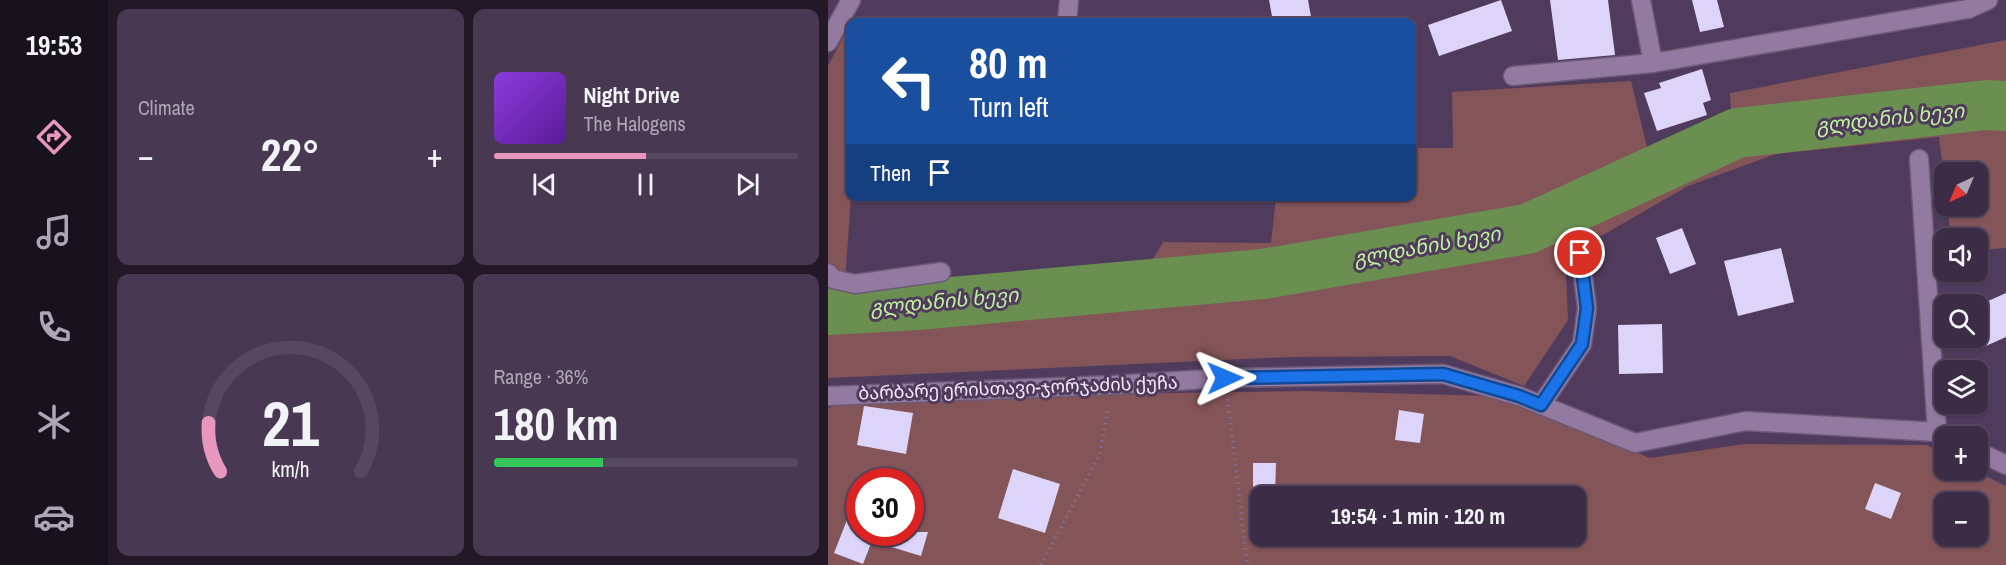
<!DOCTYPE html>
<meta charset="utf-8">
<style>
:root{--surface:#3d2c46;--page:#483851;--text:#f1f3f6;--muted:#ada7b3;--line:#56485f;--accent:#e797bd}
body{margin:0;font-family:"Archivo Narrow","Noto Sans Georgian",sans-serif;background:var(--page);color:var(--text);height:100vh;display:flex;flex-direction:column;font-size:22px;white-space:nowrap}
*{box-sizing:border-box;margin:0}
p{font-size:20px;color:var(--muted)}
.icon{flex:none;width:33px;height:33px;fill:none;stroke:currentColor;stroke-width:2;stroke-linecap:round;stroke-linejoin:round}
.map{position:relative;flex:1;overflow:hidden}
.panel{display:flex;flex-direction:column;gap:9px;padding:9px;background:#221826;width:720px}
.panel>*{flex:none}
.guide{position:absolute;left:18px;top:18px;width:570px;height:183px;border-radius:12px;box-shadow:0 2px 4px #0004,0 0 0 2px var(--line);background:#1a4fa0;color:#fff;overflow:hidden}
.needle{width:39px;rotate:224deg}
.buttons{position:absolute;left:1106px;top:162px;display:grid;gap:12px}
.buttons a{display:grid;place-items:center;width:54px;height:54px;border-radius:12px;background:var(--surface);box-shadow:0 2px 4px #0004,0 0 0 2px var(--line);font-size:30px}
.speed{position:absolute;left:18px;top:468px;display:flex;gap:12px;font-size:30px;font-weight:700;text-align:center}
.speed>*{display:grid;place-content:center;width:78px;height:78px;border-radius:50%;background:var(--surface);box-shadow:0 2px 4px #0004,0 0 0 2px var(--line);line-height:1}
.speed .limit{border:9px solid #d22;background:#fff;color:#111}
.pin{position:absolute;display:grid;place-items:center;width:51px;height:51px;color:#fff;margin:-26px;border:3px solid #fff;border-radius:50%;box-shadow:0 2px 6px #0007}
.me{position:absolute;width:66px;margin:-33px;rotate:89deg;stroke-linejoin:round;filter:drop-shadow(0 0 4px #0008)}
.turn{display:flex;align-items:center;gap:21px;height:126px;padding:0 24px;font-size:27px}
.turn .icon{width:78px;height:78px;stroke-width:2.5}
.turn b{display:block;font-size:42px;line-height:51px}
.then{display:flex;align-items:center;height:57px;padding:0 24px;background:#0003;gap:12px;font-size:22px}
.big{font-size:45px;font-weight:700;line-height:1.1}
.panel .card{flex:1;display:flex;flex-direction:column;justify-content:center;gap:9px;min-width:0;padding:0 21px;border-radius:12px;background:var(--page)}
.panel .dial{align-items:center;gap:0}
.dial svg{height:156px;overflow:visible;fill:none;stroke:var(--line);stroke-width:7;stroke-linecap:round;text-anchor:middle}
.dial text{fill:var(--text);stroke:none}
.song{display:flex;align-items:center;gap:18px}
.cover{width:72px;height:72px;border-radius:9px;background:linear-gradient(135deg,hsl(270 70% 55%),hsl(270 70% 35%))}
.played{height:6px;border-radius:3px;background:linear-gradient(90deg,var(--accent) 50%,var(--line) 50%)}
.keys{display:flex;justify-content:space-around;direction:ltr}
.heat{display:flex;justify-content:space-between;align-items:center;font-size:33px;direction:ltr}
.charge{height:9px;border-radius:4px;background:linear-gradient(90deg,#34c759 36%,var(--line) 0)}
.panel .tiles{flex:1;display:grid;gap:9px;grid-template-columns:repeat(2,1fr)}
.trip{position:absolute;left:422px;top:486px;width:336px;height:60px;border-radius:12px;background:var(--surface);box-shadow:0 2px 4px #0004,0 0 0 2px var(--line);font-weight:700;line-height:60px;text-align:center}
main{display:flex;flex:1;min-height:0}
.dock{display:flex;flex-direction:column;width:108px;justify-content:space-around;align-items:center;background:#18121c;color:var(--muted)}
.dock .icon{width:42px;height:42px}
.dock .selected{color:var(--accent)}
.dock b{font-size:27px;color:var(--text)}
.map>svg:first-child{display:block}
</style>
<main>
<nav class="dock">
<b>19:53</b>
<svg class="icon selected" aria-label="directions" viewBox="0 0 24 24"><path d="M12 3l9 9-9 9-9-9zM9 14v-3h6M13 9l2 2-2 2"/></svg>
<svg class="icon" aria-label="music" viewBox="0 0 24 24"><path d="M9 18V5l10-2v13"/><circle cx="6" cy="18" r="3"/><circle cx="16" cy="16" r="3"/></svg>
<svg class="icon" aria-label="phone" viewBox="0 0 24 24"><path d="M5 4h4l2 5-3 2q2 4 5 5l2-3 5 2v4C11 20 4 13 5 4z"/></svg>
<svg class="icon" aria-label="climate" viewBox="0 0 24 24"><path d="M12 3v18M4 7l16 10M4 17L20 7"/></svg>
<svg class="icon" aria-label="car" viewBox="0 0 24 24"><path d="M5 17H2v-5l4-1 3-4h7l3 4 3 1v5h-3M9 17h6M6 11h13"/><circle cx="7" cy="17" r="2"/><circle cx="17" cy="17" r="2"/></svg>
</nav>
<section class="panel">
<div class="tiles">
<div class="card"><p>Climate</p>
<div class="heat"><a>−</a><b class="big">22°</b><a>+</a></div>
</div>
<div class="card">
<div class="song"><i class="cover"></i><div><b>Night Drive</b><p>The Halogens</p></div></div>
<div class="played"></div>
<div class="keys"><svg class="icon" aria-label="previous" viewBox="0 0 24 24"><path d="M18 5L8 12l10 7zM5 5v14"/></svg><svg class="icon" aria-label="pause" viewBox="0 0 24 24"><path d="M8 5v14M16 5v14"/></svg><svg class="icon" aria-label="next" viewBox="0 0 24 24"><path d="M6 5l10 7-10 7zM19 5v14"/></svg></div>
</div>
<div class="card dial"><svg viewBox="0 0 100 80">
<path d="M14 69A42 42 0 1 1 86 69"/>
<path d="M14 69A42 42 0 0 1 8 44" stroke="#e797bd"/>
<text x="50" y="56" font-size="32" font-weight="700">21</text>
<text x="50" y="72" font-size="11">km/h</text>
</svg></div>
<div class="card"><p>Range · 36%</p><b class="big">180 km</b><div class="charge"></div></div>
</div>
</section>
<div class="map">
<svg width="1178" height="565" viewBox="0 0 1178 565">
<rect width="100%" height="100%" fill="#513b5d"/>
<g fill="#835458" fill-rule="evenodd">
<polygon points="22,24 23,197 16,296 316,274 335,242 443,243 448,197 584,196 584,148 625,148 624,92 803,81 820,151 904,129 902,93 1178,40 1178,248 1149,250 1149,238 1123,238 1119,206 1149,206 1149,172 1116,172 1116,178 1111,137 948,154 860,186 775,235 737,248 740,320 696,386 622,356 463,357 0,378 0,66"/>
<path d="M477,391L665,396L822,458L916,444L1099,445L1116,454V470H1145L1178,486V565H0V408L31,398ZM32,482H82V532H32ZM432,496H747V536H432ZM1116,502H1149V536H1116Z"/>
</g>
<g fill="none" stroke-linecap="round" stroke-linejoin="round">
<polyline stroke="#6a8f51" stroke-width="50" points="0,310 90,305 435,274 699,229 909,133 1158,105 1178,106"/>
</g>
<g fill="#dcd5f9">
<polygon points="441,0 480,0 484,22 445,22"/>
<polygon points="673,0 684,31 611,56 600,25"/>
<polygon points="722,0 780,0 787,55 730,60"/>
<polygon points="864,0 889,0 896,27 872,32"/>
<polygon points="874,69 883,100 875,103 879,115 829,131 816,93 833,88 831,83"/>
<polygon points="854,228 868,264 842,274 828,238"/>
<polygon points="953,248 966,302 910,316 896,261"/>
<polygon points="1178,293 1178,337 1149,350 1149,306"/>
<polygon points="834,324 835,373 791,374 790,325"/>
<polygon points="36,406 85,413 78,454 29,445"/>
<polygon points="571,410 596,414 592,443 567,440"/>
<polygon points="425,463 448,463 447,496 425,496"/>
<polygon points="185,469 232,484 217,533 170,518"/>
<polygon points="1047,483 1073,493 1063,519 1037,509"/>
<polygon points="30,492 32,492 32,532 100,532 93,556 44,541 35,564 6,553"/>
</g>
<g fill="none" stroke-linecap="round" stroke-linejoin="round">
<g stroke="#6c5976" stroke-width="21">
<g id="minor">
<polyline points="813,0 825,63 1140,9 1160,0"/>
<polyline points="239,22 241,0"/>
<polyline points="0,42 23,0"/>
<polyline points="685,76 825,63"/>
<polyline points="1091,159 1109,432"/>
<polyline points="0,273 5,279 27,284 113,272"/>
<polyline points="0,396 284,385 397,378 615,374 691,396 807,443 918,421 1109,432 1119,436"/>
<polyline points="713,405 754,344 759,308 752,253"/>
<polyline points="1149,451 1178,465"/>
</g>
</g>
<g stroke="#826f8d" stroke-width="4" stroke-dasharray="1.5 4.5" stroke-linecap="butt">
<polyline points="400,399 419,565"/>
<polyline points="213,565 272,454 280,407"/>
</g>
<use href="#minor" stroke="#937aa0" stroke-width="18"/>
</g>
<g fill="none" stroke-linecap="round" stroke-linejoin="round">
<g stroke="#114b97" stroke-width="15">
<polyline id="route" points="397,378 615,374 691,396 713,405 754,344 759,308 752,253"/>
</g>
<use href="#route" stroke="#1a73e8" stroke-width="10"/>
</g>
<g text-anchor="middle" stroke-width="6" stroke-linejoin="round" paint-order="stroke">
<g font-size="18" fill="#f5e8fd" stroke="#513b5d">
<text transform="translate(190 388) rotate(-2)" y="6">ბარბარე ერისთავი-ჯორჯაძის ქუჩა</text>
</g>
<g font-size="20" font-style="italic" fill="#bdf39b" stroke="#513b5d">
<text transform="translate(1062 118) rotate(-6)" y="7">გლდანის ხევი</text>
<text transform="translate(599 246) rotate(-10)" y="7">გლდანის ხევი</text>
<text transform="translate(116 301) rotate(-5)" y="7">გლდანის ხევი</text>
</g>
</g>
</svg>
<div class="buttons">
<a><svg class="needle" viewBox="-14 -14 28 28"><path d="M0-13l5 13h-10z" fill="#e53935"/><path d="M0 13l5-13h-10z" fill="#ada7b3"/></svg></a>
<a><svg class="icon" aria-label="sound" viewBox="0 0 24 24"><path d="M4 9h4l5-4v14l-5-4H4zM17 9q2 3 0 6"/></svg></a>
<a><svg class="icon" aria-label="search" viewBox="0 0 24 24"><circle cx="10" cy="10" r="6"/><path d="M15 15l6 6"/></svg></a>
<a><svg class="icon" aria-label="layers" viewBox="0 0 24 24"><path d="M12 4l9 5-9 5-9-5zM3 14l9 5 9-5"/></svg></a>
<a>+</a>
<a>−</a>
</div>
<div class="speed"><div class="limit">30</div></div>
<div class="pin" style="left:752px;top:253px;background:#d93025"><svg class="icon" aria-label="arrive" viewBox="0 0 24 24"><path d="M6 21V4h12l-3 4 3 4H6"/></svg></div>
<svg class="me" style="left:397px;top:378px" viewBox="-20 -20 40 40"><path d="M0-17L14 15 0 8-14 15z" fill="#1a73e8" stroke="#fff" stroke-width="4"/></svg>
<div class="trip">19:54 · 1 min · 120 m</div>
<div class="guide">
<div class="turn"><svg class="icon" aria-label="left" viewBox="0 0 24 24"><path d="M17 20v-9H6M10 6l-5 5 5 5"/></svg><div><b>80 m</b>Turn left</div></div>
<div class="then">Then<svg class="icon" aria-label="arrive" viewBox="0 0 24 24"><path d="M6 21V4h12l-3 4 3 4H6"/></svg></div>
</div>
</div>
</main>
